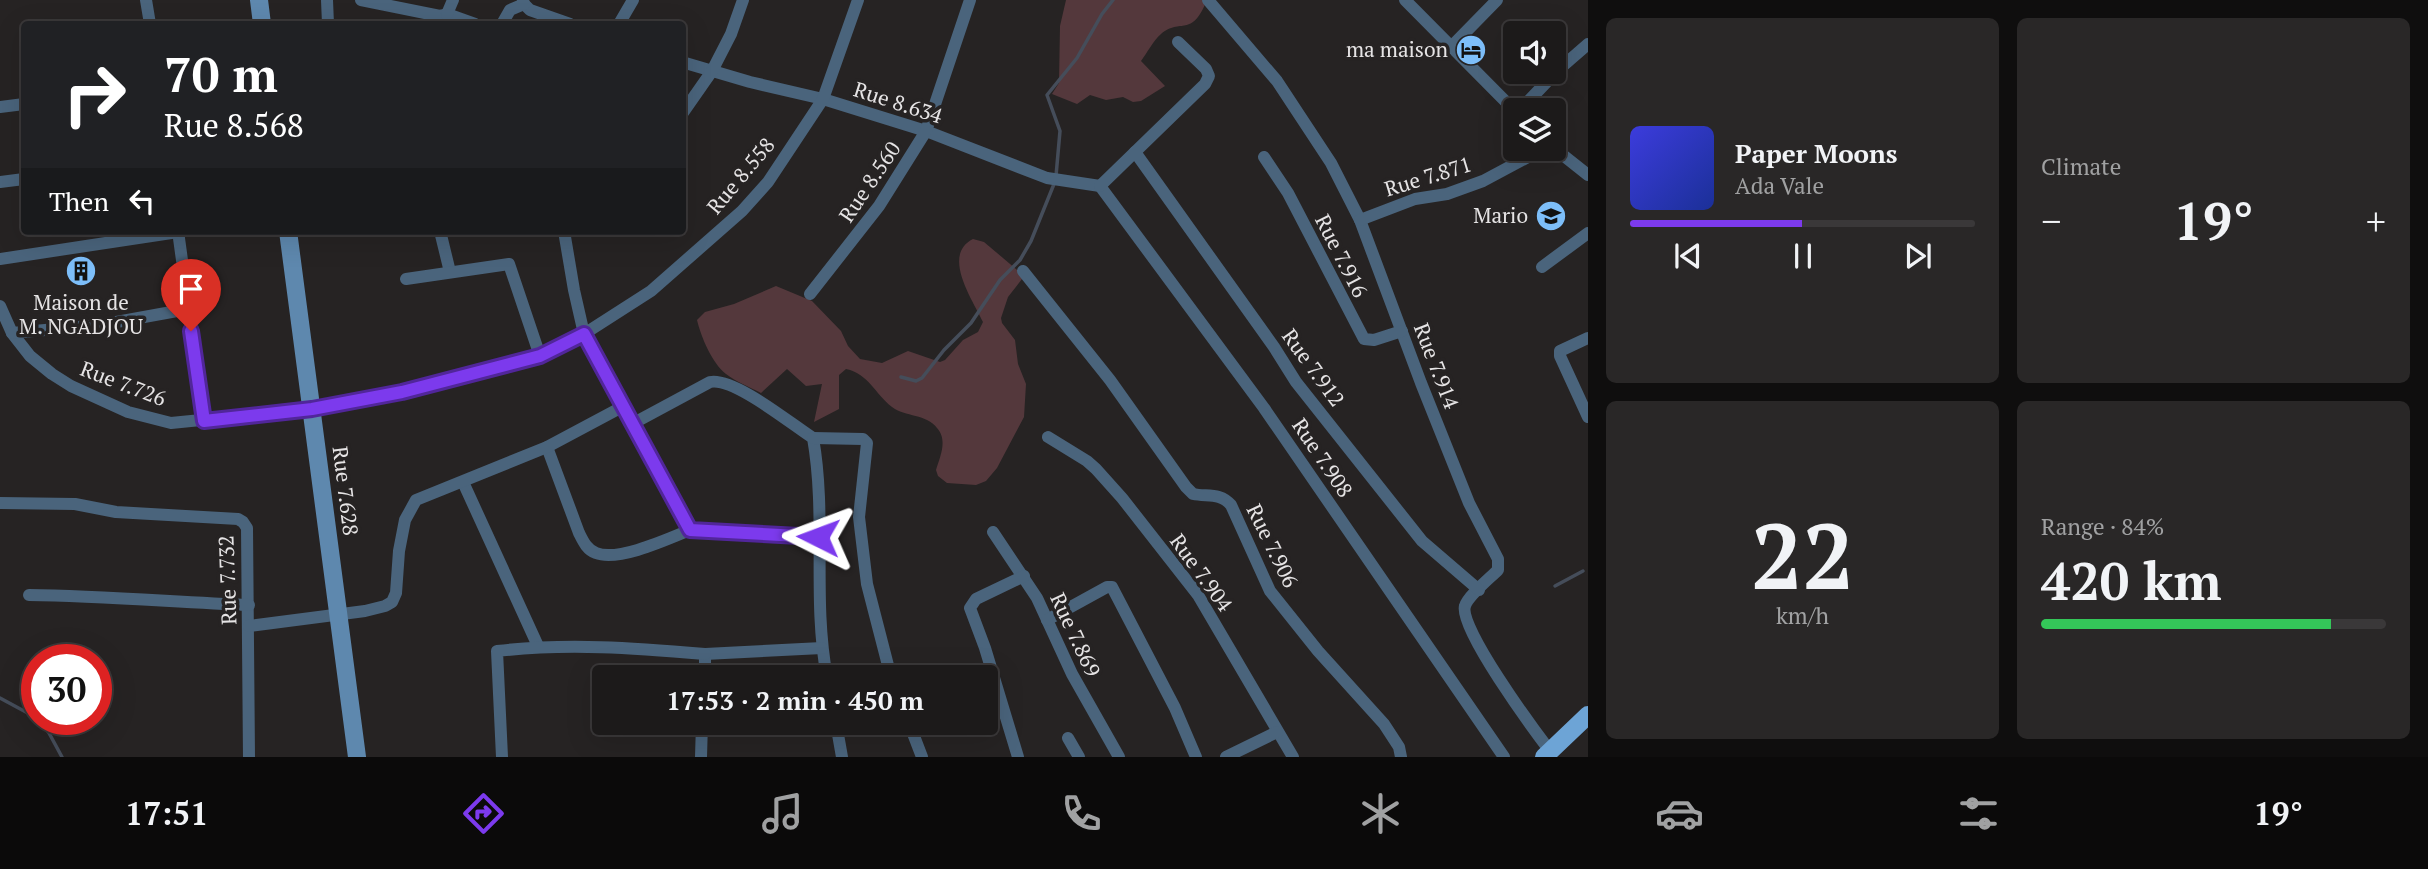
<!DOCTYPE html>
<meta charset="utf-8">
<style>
:root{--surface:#1c1a1a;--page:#292727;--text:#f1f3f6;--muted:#a0a1a2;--line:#3a3839;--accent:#7c3aed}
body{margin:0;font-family:"PT Serif",serif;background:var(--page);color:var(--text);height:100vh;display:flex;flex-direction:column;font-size:26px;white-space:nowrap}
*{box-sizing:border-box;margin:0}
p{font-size:23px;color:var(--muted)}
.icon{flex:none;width:38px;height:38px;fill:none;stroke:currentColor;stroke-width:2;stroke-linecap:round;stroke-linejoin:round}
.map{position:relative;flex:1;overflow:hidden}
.drawer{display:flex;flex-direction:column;gap:18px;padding:18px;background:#0f0e0e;width:840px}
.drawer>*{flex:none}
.top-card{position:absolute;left:21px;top:21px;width:665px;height:214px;border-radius:7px;box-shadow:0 7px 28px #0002,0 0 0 2px var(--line);background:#202124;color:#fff;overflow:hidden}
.controls{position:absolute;left:1503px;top:21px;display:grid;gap:14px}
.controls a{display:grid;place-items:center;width:63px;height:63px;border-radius:7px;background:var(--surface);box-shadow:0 7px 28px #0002,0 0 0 2px var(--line);font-size:35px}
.speed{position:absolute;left:21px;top:644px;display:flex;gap:14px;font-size:35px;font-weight:700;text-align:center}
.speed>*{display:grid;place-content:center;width:91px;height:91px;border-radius:50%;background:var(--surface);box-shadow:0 7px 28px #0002,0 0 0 2px var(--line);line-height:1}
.speed .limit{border:10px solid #d22;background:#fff;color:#111}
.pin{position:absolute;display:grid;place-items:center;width:60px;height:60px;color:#fff;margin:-72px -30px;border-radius:50% 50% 50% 0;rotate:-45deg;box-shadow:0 0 7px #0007}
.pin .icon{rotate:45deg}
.me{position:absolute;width:77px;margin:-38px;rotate:273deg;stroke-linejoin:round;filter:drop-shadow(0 0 5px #0008)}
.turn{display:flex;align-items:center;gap:24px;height:147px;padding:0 28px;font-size:32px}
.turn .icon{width:91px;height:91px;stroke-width:2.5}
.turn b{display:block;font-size:49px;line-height:60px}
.then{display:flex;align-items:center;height:66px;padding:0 28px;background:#0003;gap:14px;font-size:26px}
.big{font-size:52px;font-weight:700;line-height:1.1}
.drawer .card{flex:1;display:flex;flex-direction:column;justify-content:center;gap:10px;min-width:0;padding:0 24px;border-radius:10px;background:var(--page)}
.drawer .dial{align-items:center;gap:0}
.dial b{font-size:91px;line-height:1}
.song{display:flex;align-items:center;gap:21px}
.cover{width:84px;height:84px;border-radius:10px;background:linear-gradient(135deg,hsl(240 70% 55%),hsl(230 70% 35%))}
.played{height:7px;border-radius:4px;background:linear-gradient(90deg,var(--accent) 50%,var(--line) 50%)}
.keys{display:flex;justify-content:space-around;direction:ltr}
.heat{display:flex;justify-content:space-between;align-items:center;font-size:38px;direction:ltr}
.charge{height:10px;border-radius:5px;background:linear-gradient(90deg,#34c759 84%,var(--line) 0)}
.drawer .tiles{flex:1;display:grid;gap:18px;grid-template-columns:repeat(2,1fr)}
.trip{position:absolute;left:592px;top:665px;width:406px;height:70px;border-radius:7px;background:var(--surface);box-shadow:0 7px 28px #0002,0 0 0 2px var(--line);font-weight:700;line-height:70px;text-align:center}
.tabs{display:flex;height:112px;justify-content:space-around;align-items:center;background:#0b0a0a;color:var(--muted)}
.tabs .icon{width:49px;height:49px}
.tabs .selected{color:var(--accent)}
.tabs b{font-size:32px;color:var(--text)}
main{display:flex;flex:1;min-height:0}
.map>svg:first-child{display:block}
</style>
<main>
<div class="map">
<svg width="1588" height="757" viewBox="0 0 1588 757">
<rect width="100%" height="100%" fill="#262323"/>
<g fill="#54383c">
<path d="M1066,0H1207C1191,39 1181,17 1161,34C1153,41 1147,53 1141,61L1165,86L1141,101L1133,102L1123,97L1106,100L1090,95L1077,104L1052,94L1059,83L1060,26Z"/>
<path d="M973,239L984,242L1022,274V279L1008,297L1001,318L1002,323L1015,340L1018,364L1026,384L1024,417L997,468L986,481L976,485L947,483L938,476L936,470C940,457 948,440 937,428C927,414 905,417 892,407C875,394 869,374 846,369L839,375V409L814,422L822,384L806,386L787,369L761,393C750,387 736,382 726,374C712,363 701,337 697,320L705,312L734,304L776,286L812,301L841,331L848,346L860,359L882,363L908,351L940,362L945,360L963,340L978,332L983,322C973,300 941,255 973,239Z"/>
</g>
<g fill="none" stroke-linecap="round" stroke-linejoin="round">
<g stroke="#454d5a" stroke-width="3.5">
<polyline points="1056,176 1060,131 1047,95 1077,58 1102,14 1113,0"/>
<polyline points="901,377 916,381 922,378 944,350 971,323 1000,280 1020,260 1031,241 1054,184"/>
<polyline points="1555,586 1583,571"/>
<polyline points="0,698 37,718"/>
<polyline points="38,719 49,733 62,757"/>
</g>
<g stroke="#4a647c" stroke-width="12">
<polyline points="146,0 150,24"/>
<polyline points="327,0 328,24"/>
<polyline points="361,0 440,16 447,14 475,24"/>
<path d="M1208,0L1277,81L1331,163L1360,220L1421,383L1469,503L1498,559V570C1490,578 1468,596 1465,606C1458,627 1534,730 1550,751"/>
<polyline points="1405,0 1516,112"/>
<polyline points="524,4 530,10 570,24"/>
<polyline points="447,14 453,0"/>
<polyline points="502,24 510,10 524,4 523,0"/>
<polyline points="619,24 633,0"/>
<polyline points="1451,47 1497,0"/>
<polyline points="682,62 750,82 823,99 926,131 1047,178 1100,186"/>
<polyline points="0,107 24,104"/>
<polyline points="1520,110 1557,71 1588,44"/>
<polyline points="682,114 712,71 731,34 743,0"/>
<polyline points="1554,148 1588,175"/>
<polyline points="1135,152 1274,347 1296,382 1422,541 1479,590"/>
<polyline points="1264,157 1288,193 1364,339 1374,340 1402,331"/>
<polyline points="0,182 24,179"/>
<polyline points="1100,186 1264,408 1504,757"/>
<polyline points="1100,186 1205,84 1209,76 1206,69 1178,42"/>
<polyline points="1360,220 1415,199 1447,194 1483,181 1543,149"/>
<polyline points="178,231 204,421"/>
<polyline points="440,231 450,272"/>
<polyline points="564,231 574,290 584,334 690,530 818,537"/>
<polyline points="0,259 178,232"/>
<polyline points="1542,267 1588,233"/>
<path d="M1023,271L1110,380L1186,487L1193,494C1207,497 1220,492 1231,505L1270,591L1318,651L1384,724L1399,747L1401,757"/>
<polyline points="406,279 509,264 540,356"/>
<polyline points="810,294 879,206 926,131 970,0"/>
<polyline points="0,306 12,333 30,356 52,374 71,386 128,412 171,423 312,409 402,392 540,356 584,334 651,291 742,211 768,182 823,99 858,0"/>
<polyline points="12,333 100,325 188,309"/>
<polyline points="1588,338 1560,351 1560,356 1588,417"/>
<path d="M632,424L710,382C734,377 791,424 813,438C827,517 812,598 827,677"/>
<polyline points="1048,437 1087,461 1096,469 1122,498 1198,595 1293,757"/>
<polyline points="813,438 863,439 867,443 859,517 867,584 891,677"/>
<path d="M547,447L579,533C583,541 587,550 596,553C618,562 668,539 690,530"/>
<polyline points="463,482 538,646"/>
<polyline points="0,503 75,504 116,512 238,519 243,522 247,528 249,757"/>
<polyline points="993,532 1037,598 1072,674 1119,757"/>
<path d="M29,595C102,596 175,602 249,605"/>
<polyline points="1047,620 1107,587 1112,587 1175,708 1196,757"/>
<polyline points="249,626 365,611 385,606 392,602 396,593 399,551 405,520 416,500 547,447 622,407"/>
<polyline points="705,677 705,654 822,648"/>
<polyline points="836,723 842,757"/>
<polyline points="909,723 922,757"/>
<polyline points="1068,738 1079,757"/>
<path d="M502,757L497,651C567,643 635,648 705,654"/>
<polyline points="701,757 702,723"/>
<polyline points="1018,757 985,648 970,608 976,599 1024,576"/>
<polyline points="1226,757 1277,732"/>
</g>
<g stroke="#5e88ae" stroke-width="18">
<polyline points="259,0 262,24"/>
<polyline points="288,231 357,757"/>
</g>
<polyline stroke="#6da4d6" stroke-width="18" points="1544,757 1588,715"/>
</g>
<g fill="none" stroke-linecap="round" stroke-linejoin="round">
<g stroke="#51269a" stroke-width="18">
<polyline id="route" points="191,331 204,421 312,409 402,392 540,356 584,334 690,530 818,537"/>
</g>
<use href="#route" stroke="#7c3aed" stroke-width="12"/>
</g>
<defs>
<g id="hotel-disc" transform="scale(1.575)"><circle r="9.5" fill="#7dbef9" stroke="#262323"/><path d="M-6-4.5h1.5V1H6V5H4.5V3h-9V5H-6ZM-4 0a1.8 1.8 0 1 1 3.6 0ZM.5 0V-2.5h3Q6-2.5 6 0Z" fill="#111"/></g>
<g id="school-disc" transform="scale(1.575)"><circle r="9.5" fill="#7dbef9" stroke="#262323"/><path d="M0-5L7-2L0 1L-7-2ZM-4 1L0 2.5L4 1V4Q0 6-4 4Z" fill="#111"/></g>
<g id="building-disc" transform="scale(1.575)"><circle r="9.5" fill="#7dbef9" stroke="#262323"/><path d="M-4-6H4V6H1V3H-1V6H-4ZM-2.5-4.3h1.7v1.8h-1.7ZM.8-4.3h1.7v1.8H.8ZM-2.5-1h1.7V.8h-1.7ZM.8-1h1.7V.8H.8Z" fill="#111"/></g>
</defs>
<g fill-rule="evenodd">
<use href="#hotel-disc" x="1471" y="50"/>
<use href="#school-disc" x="1551" y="216"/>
<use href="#building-disc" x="81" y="271"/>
</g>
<g text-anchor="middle" stroke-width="7" stroke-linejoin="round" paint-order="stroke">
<g font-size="21" fill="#e6e4e5" stroke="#262323" text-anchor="end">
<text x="1448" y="57">ma maison</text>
<text x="1528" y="223">Mario</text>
<text x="81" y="310" text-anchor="middle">Maison de<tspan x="81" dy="24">M. NGADJOU</tspan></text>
</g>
<g font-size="21" fill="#e6e4e5" stroke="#262323">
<text transform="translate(898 103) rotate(18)" y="7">Rue 8.634</text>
<text transform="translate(741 176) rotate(-50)" y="7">Rue 8.558</text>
<text transform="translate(1428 177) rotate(-17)" y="7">Rue 7.871</text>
<text transform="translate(870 182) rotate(-56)" y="7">Rue 8.560</text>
<text transform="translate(1341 256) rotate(63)" y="7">Rue 7.916</text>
<text transform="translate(1436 366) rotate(69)" y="7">Rue 7.914</text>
<text transform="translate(1313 368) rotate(54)" y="7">Rue 7.912</text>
<text transform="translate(123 384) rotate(21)" y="7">Rue 7.726</text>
<text transform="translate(1322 458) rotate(56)" y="7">Rue 7.908</text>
<text transform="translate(345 491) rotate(83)" y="7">Rue 7.628</text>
<text transform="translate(1272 546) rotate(64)" y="7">Rue 7.906</text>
<text transform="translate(1201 573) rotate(54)" y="7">Rue 7.904</text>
<text transform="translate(228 580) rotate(-92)" y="7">Rue 7.732</text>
<text transform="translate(1075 635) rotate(65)" y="7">Rue 7.869</text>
</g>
</g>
</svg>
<div class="controls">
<a><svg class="icon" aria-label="sound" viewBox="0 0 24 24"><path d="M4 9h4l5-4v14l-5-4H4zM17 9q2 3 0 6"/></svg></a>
<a><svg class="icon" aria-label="layers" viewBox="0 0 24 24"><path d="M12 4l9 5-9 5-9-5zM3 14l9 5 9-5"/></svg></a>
</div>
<div class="speed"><div class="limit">30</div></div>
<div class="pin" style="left:191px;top:331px;background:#d93025"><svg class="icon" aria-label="arrive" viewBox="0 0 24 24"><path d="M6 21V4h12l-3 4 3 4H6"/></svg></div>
<svg class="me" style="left:818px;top:537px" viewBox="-20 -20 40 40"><path d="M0-17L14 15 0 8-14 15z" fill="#7c3aed" stroke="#fff" stroke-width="4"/></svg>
<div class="trip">17:53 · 2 min · 450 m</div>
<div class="top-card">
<div class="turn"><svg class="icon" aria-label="right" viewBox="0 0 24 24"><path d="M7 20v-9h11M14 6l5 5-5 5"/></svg><div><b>70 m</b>Rue 8.568</div></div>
<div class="then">Then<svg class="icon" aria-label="left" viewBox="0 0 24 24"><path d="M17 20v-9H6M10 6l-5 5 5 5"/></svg></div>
</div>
</div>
<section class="drawer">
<div class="tiles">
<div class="card">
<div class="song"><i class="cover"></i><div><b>Paper Moons</b><p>Ada Vale</p></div></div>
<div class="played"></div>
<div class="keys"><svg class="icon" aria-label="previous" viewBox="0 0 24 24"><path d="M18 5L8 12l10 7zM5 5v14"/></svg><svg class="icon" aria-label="pause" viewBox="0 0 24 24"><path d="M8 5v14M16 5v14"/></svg><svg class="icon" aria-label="next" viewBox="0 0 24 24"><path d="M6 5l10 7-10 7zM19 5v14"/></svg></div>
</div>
<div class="card"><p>Climate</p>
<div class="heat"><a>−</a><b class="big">19°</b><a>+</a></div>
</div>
<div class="card dial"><b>22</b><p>km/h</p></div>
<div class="card"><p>Range · 84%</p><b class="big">420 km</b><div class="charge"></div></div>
</div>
</section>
</main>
<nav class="tabs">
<b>17:51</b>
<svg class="icon selected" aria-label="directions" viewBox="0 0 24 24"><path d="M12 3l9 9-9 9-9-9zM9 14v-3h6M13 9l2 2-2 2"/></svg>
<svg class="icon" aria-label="music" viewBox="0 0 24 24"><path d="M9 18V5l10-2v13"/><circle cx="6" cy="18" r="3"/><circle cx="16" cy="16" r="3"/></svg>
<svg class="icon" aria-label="phone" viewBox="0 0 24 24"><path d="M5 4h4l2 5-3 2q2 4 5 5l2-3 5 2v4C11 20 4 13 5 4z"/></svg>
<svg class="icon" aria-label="climate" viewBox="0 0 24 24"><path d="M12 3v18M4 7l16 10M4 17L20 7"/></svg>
<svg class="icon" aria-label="car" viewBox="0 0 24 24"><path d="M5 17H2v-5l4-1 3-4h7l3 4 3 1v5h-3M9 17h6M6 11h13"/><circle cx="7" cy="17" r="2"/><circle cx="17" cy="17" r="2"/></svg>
<svg class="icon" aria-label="filters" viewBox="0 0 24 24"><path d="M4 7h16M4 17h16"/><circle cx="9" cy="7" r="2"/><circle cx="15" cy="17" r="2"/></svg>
<b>19°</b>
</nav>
